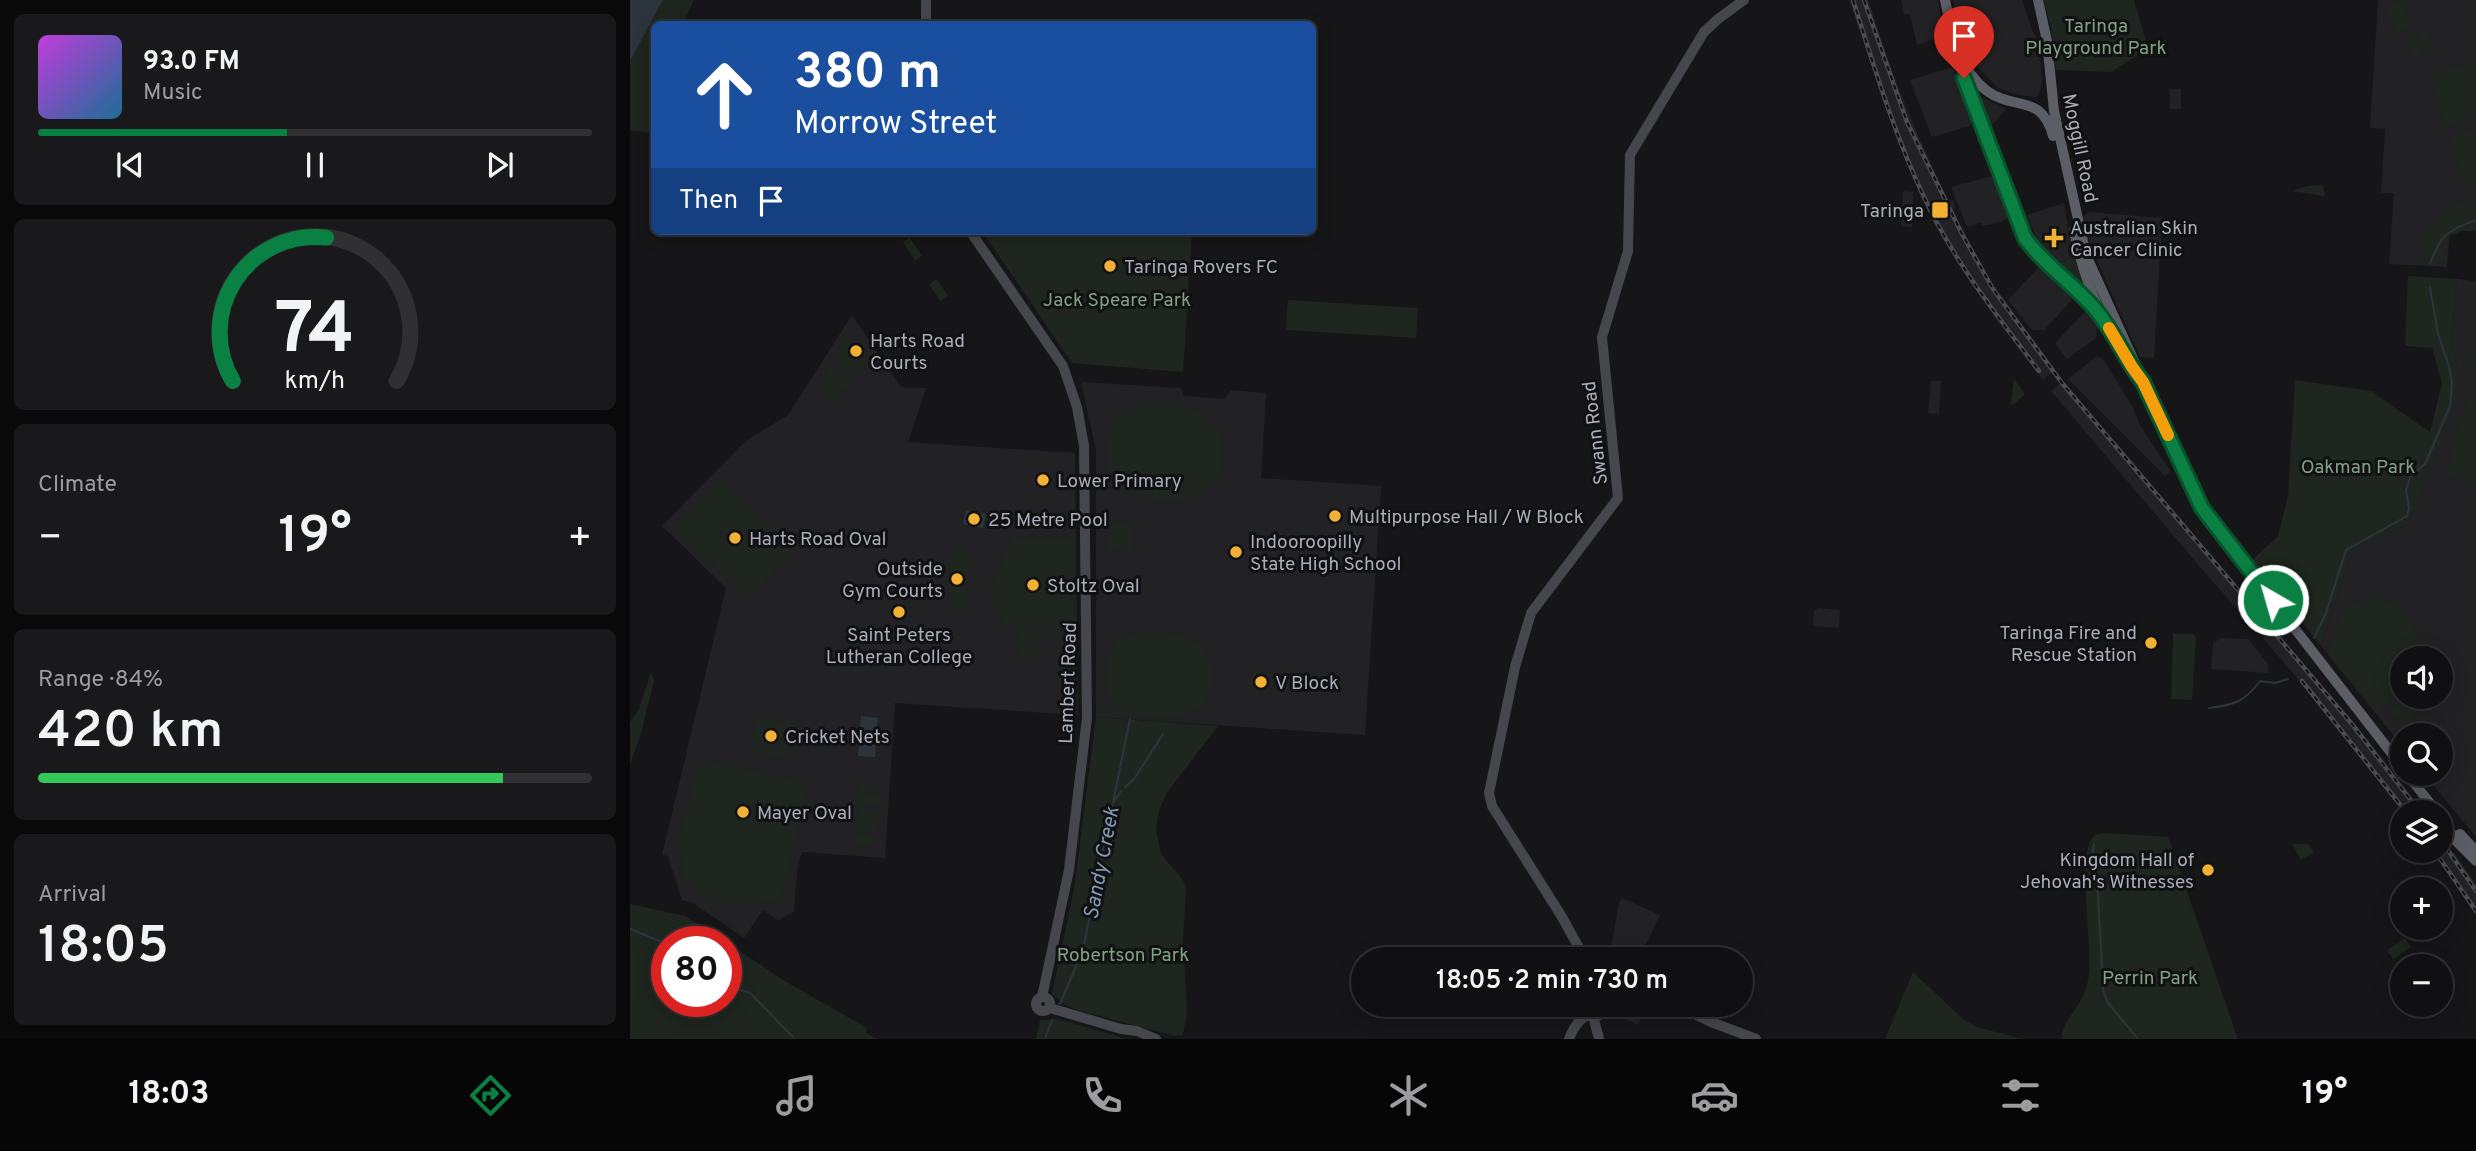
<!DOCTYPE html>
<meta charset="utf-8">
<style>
:root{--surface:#101012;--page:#19191b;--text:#f1f3f6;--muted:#9c9d9f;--line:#303032;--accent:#0b8043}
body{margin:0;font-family:Overpass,sans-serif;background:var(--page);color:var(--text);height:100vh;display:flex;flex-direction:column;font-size:26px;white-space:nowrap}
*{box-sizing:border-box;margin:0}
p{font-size:23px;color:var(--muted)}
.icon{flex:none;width:38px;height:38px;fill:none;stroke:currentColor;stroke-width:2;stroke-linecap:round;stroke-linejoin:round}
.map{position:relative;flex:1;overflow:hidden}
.details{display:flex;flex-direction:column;gap:14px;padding:14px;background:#09090a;width:630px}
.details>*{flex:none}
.guide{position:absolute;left:21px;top:21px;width:665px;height:214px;border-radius:10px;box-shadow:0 4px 18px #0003,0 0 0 2px var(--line);background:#1a4fa0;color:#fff;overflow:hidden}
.controls{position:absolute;left:1760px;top:646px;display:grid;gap:14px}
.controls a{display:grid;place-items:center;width:63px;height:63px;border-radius:50%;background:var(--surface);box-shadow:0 4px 18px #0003,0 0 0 2px var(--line);font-size:35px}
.speed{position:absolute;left:21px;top:926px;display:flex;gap:14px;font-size:35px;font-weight:700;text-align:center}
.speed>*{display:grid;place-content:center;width:91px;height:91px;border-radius:50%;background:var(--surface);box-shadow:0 4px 18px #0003,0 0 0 2px var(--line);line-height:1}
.speed .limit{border:10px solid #d22;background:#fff;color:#111}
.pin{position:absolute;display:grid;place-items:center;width:60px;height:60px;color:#fff;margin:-72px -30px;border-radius:50% 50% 50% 0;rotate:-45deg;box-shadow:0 0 7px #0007}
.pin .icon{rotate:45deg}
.me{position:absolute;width:77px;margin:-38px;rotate:322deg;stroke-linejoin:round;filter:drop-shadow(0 0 5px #0008)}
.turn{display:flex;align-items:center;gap:24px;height:147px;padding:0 28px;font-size:32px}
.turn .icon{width:91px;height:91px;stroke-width:2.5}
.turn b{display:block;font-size:49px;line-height:60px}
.then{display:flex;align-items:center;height:66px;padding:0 28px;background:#0003;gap:14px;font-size:26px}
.big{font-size:52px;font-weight:600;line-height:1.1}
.details .tile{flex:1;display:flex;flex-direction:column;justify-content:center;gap:10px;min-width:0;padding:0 24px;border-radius:10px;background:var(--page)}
.details .dial{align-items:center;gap:0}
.dial svg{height:182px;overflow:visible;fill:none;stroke:var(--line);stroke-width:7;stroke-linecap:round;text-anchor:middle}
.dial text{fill:var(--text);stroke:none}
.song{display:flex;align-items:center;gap:21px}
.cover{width:84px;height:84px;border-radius:10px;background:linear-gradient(135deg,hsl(290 70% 55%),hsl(200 70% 35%))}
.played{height:7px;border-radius:4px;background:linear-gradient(90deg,var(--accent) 45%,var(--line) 45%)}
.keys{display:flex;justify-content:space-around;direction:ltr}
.heat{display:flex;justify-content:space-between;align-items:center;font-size:38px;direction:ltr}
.charge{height:10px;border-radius:5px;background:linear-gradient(90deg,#34c759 84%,var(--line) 0)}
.trip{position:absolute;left:721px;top:947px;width:402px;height:70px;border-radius:35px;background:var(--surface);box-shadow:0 4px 18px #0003,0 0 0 2px var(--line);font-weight:600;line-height:70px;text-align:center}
.dock{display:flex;height:112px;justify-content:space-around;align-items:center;background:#060607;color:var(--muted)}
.dock .icon{width:49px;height:49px}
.dock .current{color:var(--accent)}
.dock b{font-size:32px;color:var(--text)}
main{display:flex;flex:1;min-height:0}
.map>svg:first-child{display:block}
</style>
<main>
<section class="details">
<div class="tile">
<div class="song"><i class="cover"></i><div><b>93.0 FM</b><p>Music</p></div></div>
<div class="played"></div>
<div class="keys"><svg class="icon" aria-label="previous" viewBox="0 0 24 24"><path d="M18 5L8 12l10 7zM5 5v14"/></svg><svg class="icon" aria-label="pause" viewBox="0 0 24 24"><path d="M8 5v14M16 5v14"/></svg><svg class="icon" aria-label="next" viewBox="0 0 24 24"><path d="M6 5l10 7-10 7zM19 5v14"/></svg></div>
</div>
<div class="tile dial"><svg viewBox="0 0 100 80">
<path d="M14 69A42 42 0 1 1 86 69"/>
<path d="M14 69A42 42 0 0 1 55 6" stroke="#0b8043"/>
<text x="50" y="56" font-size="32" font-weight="700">74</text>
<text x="50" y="72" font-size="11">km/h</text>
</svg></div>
<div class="tile"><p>Climate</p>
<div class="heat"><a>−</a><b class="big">19°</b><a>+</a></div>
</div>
<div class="tile"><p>Range · 84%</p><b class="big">420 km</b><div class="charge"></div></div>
<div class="tile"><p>Arrival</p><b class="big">18:05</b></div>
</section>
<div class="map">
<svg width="1846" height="1039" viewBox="0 0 1846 1039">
<rect width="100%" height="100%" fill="#161618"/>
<g fill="#222225" fill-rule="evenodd">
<polygon points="1219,0 1238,0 1264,77 1291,142 1318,201 1323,200 1325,207 1323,210 1339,243 1371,298 1424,371 1413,380 1343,285 1293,200 1267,139"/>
<polygon points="1271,0 1308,0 1313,36 1287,45 1280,14 1274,14"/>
<polygon points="1323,0 1392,0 1402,30 1409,42 1412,81 1409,95 1406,97 1389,95 1368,88 1334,53"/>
<polygon points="1748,0 1846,0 1846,208 1821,217 1817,267 1759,264 1764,193 1751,193 1755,129 1740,128"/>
<polygon points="1323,67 1342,122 1340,126 1302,137 1280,80"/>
<rect x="1540" y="89" width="11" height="20"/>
<polygon points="1353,98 1376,109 1362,125 1355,118 1350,100"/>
<polygon points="1363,176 1378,219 1359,225 1352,225 1351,222 1337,227 1321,187"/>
<polygon points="1273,191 1283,192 1282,227 1271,226"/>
<polygon points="1434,203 1443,255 1427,266 1407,240 1397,215"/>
<polygon points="1458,212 1532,218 1524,358 1510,357 1460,245 1453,217"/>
<polygon points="1409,267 1443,299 1414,330 1402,330 1378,300"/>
<path d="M1827,279L1846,281V837L1794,774H1811V735H1773V747L1691,646L1719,558L1729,545L1778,524L1829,373L1821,344ZM1773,658H1811V696H1773Z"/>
<polygon points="1455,312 1467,325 1466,338 1437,359 1425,343"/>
<polygon points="222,315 271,387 296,388 278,442 445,453 448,715 265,703 255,858 172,852 167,870 164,912 148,920 133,910 114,938 63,903 52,900 38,856 32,855 96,588 32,526 116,441 158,415"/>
<polygon points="1467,356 1473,359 1502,406 1510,425 1541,472 1535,476 1438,379"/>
<polygon points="1301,381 1311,381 1309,414 1298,413"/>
<polygon points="451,382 551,388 554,396 594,399 601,390 636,393 631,478 751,486 735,735 466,717 466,450"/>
<polygon points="1432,382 1501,460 1626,608 1614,617 1571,568 1421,391"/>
<polygon points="1188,608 1210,610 1209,628 1183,626 1184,611"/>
<polygon points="1643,629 1727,727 1793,812 1774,812 1717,737 1633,638"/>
<polygon points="1591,638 1618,639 1638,664 1638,673 1581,669 1583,643"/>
<polygon points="1805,852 1824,853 1846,884 1846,914"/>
<polygon points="992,898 1030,915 1009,959 979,959 989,903"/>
<polygon points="971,1005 990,1005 989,1007 1012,1017 1008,1025 972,1008"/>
</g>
<g fill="#1e261f">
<polygon points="33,0 64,0 53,24 24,24 24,113 19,133 0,130 0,61"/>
<polygon points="1414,0 1504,0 1518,49 1481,72 1426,70 1421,28"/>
<polygon points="1768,0 1783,23 1769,33 1754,9"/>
<polygon points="1796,28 1806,46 1797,51 1786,34"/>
<polygon points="1783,36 1795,52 1786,58 1775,41"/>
<polygon points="1846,61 1846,117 1816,126 1800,74"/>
<polygon points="1846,130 1846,186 1837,189 1821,138"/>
<polygon points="1693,185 1695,196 1693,196 1662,191 1677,186"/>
<polygon points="1846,199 1846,231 1832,231 1817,237 1814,263 1791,257 1794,237 1806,221 1820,213 1827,204"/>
<polygon points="352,231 562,231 553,372 442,363"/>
<polygon points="280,238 292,256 285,260 273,242"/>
<polygon points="1443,255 1465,302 1464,302 1427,266"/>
<polygon points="1778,276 1827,279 1821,344 1829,374 1827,396 1778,524 1730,545 1719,558 1691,646 1623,559 1648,536 1658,496 1665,380 1741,391 1800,432 1812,383 1802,348 1775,346"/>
<polygon points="307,279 318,296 310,301 299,284"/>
<polygon points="1844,297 1846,297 1846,381 1841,381"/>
<polygon points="658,300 788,308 786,338 656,330"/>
<polygon points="218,339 240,353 233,364 211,350"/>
<polygon points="209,352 232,366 225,377 203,363"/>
<polygon points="201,366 223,380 216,391 194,376"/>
<polygon points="192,379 214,393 207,404 185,390"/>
<polygon points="1384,379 1395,394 1383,405 1381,403"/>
<polygon points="1839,398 1846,400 1846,484 1815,474"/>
<path d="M535,405C549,407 564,407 575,416C607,445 595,495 551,500C533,502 510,500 494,490C470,472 472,426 498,411C510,405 522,406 535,405Z"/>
<polygon points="92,480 164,548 121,597 45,528"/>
<polygon points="477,522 503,523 503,536 477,535"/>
<polygon points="477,537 502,538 502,551 476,550"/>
<polygon points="382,538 444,539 443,626 375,626 358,596"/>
<polygon points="323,550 341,554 336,581 343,605 325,610 317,585"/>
<path d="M1736,598C1743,599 1752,599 1758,602C1780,612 1789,637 1792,658H1773L1774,697L1760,705L1745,707L1698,654L1713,607Z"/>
<polygon points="389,629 411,629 412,641 389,641"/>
<path d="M505,633C522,633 543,631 558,638C589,653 593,700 559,713C538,721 498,721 483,702C472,688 473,661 483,646C488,638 497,636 505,633Z"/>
<polygon points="1543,634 1564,634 1566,639 1562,700 1541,699"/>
<polygon points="388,644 411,644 411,656 389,656"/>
<polygon points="21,672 24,681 11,733 0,764 0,722 9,709"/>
<polygon points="1764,708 1785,710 1784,720 1763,718"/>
<polygon points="128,717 163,726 153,760 118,750"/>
<polygon points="466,717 588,726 538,791 529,810 526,829 531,854 553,880 556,890 553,939 557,1012 553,1035 545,1036 447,1010 435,1005 422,994 444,889"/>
<polygon points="73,762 81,762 178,784 151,900 126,903 87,903 56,883 48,840 67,769"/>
<polygon points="231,781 251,783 250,792 230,791"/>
<polygon points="229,794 249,795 249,805 229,803"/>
<polygon points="228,808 248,809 248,819 227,818"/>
<polygon points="227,821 247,823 246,832 226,831"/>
<path d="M1475,833L1538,837L1608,1039H1431C1433,1020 1449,1009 1455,991C1462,973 1459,951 1458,932C1458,912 1449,851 1464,836C1467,834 1472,834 1475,833Z"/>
<polygon points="226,834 246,836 245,845 225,844"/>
<polygon points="1662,844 1678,844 1684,853 1671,860"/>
<polygon points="0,904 55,916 96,942 37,942 37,1001 96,1001 96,942 153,980 237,1028 236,1033 248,1039 0,1039"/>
<polygon points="1775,938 1781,947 1763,959 1757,950"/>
<polygon points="1283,972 1334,1020 1347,1027 1392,1039 1255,1039"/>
<polygon points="428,1019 497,1039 406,1039 410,1020"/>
</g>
<g fill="#2c353c">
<polygon points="0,0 33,0 0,61"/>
<polygon points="336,510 356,514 353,528 333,524"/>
<polygon points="231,716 248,718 245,757 228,756"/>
</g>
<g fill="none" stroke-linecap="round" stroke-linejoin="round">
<g stroke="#2c353c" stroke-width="2">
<path d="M1800,264C1811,234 1817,231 1846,220"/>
<polyline points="1684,638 1696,613 1716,550 1777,516 1779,508 1776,490 1780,477 1795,464 1820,406 1822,383 1819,366 1808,334 1800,287"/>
<path d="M1579,708C1605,705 1614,702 1630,681L1645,683L1658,679"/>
<polyline points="495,787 504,779 533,734"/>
<polyline points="484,802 491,791"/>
<polyline points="1464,844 1462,856 1468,893 1473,990 1478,1003 1508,1039"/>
<polyline points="0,929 37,944"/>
<polyline points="96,985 120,993 165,1039"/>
<polyline points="430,1004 453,950 500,719"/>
<polyline points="415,1039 422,1020"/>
</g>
<g stroke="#45474d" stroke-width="10">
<polyline points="296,0 296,24"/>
<polyline points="340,231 433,366 447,407 454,446 457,718 439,870 412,997"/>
<polyline points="955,959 932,917 862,806 859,793 885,667 901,613 988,498 972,337 998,251 1000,155 1074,32 1088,19 1114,0"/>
<circle cx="413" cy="1004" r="7"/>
<polyline points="960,1004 969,1039"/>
<polyline points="1044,1004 1081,1022 1126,1039"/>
<polyline points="420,1008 491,1029 507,1031 526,1039"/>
<path d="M939,1039C944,1026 952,1012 968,1016"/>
</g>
<g stroke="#5b5e65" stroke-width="10">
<path d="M1315,0C1322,33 1328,69 1357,91C1384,111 1412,93 1423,136"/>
<polyline points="1408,0 1417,41 1424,111 1456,255 1567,500 1578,517 1773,768"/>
<polyline points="1330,65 1395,238 1408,254 1469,315"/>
<path d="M1444,230C1453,279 1475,328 1503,369"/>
<polyline points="1777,774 1807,812"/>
<polyline points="1811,817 1826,841 1846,861"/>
<polyline points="1830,834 1846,851"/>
</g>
<g stroke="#4a4c52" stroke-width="4.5">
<g id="rail">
<path d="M1223,0C1244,66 1264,134 1294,197C1323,260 1367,316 1409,371"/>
<polyline points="1234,0 1277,122 1332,234 1363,289 1432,383 1722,724 1790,812"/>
<polyline points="1672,681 1776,812"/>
<polyline points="1811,840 1846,891"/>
<polyline points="1804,850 1846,911"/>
</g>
</g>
<use href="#rail" stroke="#111113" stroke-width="2" stroke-dasharray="5" stroke-linecap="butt"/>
</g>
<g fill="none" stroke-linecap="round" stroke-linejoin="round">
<g stroke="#07532c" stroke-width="18">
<path id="route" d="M1334,78L1395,238C1414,265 1443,283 1465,309C1484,331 1495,359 1513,382L1572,508L1643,600"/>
</g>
<use href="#route" stroke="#0b8043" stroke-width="12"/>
<polyline stroke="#f59e0b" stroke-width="12" points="1479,328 1502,367 1513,382 1538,435"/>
</g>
<g fill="#f2b134" stroke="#111113" stroke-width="2.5">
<rect x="1301" y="201" width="18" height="18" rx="3.5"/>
<path d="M1420.5 227.5h7v7h7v7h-7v7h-7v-7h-7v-7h7z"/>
<circle cx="480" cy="266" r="7"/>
<circle cx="226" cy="351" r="7"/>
<circle cx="413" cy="480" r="7"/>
<circle cx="705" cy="516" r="7"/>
<circle cx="344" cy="519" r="7"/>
<circle cx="105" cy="538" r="7"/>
<circle cx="606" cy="552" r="7"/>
<circle cx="327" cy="579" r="7"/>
<circle cx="403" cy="585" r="7"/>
<circle cx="269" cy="612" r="7"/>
<circle cx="1521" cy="643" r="7"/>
<circle cx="631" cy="682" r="7"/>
<circle cx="141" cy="736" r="7"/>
<circle cx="113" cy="812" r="7"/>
<circle cx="1578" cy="870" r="7"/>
</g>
<g text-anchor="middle" stroke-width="6" stroke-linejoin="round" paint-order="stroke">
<g font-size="19" fill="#7fa381" stroke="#111113">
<text x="1466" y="32">Taringa<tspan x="1466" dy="22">Playground Park</tspan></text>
<text x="487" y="306">Jack Speare Park</text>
<text x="1728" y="473">Oakman Park</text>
<text x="493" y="961">Robertson Park</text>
<text x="1520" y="984">Perrin Park</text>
</g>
<g font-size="19" fill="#a8adb8" stroke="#111113">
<text transform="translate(1451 148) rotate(78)" y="7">Moggill Road</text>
<text transform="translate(964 433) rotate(-97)" y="7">Swann Road</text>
<text transform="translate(437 683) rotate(-88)" y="7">Lambert Road</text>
</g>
<g font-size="19" fill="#a8adb8" stroke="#111113" text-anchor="start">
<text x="1294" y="217" text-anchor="end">Taringa</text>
<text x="1440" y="234">Australian Skin<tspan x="1440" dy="22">Cancer Clinic</tspan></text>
<text x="494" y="273">Taringa Rovers FC</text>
<text x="240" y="347">Harts Road<tspan x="240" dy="22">Courts</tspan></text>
<text x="427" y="487">Lower Primary</text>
<text x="719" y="523">Multipurpose Hall / W Block</text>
<text x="358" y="526">25 Metre Pool</text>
<text x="119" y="545">Harts Road Oval</text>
<text x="620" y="548">Indooroopilly<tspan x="620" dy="22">State High School</tspan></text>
<text x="313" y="575" text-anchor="end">Outside<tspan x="313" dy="22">Gym Courts</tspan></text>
<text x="417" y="592">Stoltz Oval</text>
<text x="1507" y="639" text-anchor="end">Taringa Fire and<tspan x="1507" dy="22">Rescue Station</tspan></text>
<text x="269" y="641" text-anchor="middle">Saint Peters<tspan x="269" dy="22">Lutheran College</tspan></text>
<text x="645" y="689">V Block</text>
<text x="155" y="743">Cricket Nets</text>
<text x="127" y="819">Mayer Oval</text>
<text x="1564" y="866" text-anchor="end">Kingdom Hall of<tspan x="1564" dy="22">Jehovah's Witnesses</tspan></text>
</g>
<g font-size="21" font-style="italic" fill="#7f9bb3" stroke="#111113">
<text transform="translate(471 863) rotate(-79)" y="7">Sandy Creek</text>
</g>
</g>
</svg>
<div class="controls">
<a><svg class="icon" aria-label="sound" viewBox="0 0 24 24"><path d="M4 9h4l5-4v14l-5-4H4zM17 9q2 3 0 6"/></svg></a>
<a><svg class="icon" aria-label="search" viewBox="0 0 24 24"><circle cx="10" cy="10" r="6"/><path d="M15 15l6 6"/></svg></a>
<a><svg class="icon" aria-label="layers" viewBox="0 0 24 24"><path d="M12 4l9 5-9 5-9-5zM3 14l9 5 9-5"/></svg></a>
<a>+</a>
<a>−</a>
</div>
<div class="speed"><div class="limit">80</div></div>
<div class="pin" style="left:1334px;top:78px;background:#d93025"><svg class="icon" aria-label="arrive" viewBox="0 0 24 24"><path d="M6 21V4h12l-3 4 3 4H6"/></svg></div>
<svg class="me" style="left:1643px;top:600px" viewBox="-20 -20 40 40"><circle r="17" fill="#0b8043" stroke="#fff" stroke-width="3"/><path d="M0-11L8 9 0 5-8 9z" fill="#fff"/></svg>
<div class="trip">18:05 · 2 min · 730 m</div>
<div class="guide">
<div class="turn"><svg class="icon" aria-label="ahead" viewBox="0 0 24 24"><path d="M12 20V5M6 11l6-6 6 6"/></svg><div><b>380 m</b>Morrow Street</div></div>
<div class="then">Then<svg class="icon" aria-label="arrive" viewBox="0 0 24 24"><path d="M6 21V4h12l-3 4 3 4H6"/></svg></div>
</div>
</div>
</main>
<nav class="dock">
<b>18:03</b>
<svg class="icon current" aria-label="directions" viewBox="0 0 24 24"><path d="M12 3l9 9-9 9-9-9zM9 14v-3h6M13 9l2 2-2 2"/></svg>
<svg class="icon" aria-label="music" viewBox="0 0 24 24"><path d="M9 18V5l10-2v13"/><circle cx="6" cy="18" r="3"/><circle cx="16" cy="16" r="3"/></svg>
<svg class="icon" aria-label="phone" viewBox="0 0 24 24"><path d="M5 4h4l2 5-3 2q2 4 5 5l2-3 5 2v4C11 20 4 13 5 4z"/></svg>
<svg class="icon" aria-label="climate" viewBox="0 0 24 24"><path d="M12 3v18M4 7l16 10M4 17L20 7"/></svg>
<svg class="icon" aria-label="car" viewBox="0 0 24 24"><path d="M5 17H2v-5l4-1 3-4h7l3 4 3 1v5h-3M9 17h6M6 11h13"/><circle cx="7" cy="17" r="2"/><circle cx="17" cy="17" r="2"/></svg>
<svg class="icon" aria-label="filters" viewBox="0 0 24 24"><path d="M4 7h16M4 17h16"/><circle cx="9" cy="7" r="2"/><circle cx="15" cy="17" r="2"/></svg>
<b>19°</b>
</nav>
